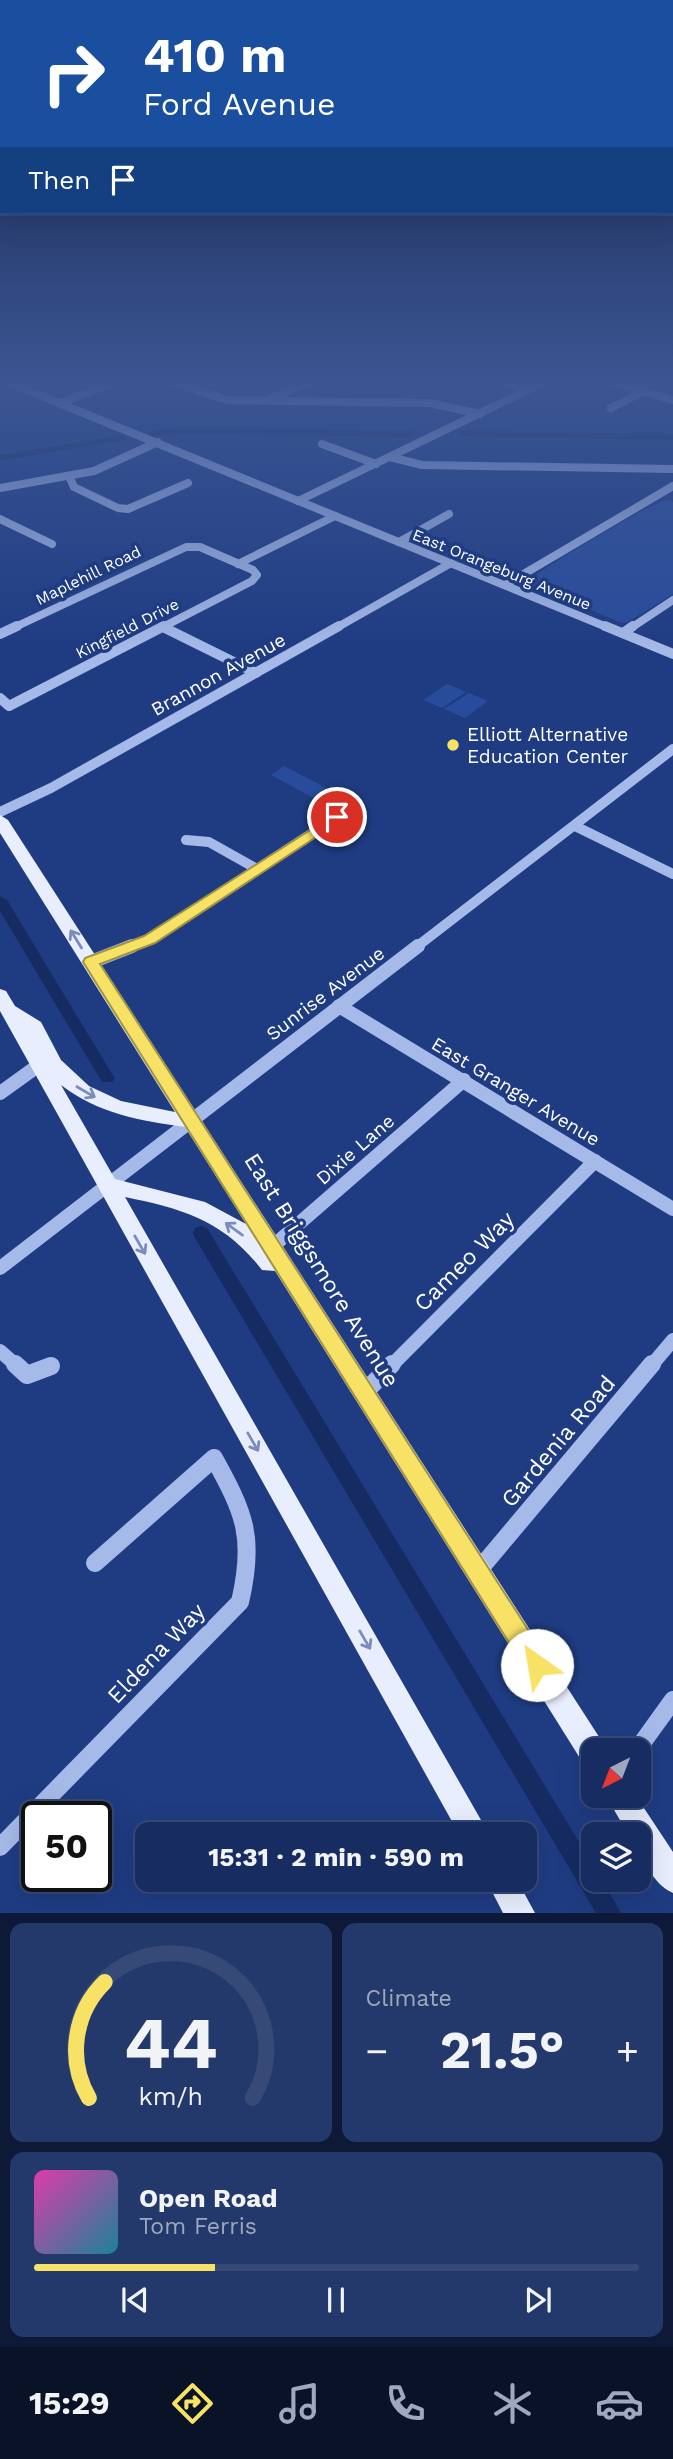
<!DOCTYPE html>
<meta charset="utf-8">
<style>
:root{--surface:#172d62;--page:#24396b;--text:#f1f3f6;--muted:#9ea8be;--line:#364977;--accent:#f7e265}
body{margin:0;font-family:"Work Sans",sans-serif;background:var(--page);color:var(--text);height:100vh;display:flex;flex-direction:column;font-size:26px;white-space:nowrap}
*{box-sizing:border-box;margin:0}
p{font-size:23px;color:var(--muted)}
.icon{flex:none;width:38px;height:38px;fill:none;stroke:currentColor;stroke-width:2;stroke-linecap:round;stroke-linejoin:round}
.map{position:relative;height:1913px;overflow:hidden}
.drawer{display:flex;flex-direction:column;gap:10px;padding:10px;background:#0d1936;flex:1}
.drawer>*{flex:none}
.banner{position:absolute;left:0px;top:0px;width:674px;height:214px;box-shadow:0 7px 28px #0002,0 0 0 2px var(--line);background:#1a4fa0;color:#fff;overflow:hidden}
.needle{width:46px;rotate:222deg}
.tools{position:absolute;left:581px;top:1738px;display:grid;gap:14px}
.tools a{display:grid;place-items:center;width:70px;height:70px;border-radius:14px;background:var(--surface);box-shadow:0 7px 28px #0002,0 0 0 2px var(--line);font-size:35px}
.speed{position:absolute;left:21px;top:1801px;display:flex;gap:14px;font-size:35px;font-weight:700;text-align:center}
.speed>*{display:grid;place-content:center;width:91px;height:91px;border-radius:50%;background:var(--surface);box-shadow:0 7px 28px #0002,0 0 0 2px var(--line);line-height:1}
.speed .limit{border:4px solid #111;border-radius:10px;background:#fff;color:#111}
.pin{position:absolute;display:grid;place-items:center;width:60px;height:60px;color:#fff;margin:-30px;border:4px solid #fff;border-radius:50%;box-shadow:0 2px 7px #0007}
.me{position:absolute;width:77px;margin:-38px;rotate:328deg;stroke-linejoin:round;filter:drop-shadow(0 0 5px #0008)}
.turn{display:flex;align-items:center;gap:24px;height:147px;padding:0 28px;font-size:32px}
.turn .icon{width:91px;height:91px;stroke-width:2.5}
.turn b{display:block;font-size:49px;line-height:60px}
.then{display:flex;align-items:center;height:66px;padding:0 28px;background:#0003;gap:14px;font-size:26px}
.big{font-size:52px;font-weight:700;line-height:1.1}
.drawer .card{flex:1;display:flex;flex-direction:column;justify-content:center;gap:10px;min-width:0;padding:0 24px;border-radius:14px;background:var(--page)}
.drawer .dial{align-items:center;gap:0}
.dial svg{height:182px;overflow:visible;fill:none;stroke:var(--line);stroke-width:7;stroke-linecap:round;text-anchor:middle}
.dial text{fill:var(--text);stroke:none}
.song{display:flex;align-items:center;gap:21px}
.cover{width:84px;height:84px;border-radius:10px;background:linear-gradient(135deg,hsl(320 70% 55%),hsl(190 70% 35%))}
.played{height:7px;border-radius:4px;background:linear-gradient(90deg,var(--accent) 30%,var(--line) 30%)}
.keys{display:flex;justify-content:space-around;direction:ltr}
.heat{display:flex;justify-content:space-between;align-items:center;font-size:38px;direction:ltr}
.drawer .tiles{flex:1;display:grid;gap:10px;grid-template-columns:1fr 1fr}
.card:last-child{grid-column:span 2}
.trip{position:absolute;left:135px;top:1822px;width:402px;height:70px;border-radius:14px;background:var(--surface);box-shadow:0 7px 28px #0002,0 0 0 2px var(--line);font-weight:700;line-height:70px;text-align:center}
.tab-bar{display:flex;height:112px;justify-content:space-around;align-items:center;background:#091227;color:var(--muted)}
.tab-bar .icon{width:49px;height:49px}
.tab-bar .on{color:var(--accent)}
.tab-bar b{font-size:32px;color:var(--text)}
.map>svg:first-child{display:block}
</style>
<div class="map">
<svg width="673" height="1913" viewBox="0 0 673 1913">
<rect width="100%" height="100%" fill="#1f3c83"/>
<g fill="#284c9b">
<path d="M666,500L673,502V594L628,622L622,623L526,583C534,573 653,502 666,500Z"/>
<polygon points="447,684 466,692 442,708 423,700"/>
<polygon points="469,693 488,701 465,718 444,709"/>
<polygon points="284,766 332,791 317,800 271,775"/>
</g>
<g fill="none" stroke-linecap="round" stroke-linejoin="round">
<g fill="#152b62" fill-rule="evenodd">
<polygon points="192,428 410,431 414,434 410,437 192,434 153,436 149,433 153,430"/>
<polygon points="462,431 673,434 673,440 459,436 458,434"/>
<polygon points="123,435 126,436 126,440 0,461 0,455"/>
<polygon points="0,896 7,900 112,1074 115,1078 112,1082 102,1082 0,911"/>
<polygon points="201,1226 207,1228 593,1865 593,1880 602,1880 621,1913 596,1913 195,1238 193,1233 195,1228"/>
</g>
<g stroke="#a6bae9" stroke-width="8">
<polyline points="10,383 609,628"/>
<polyline points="175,383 227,400 430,403 480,414"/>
<polyline points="505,383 527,390"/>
<polyline points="615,383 673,400"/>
<polyline points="269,399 307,383"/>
<polyline points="60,403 112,383"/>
<polyline points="611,408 644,391"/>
<polyline points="322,444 376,464"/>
<polyline points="390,457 422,465 673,469"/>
<polyline points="69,476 74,487 118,508 128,509 188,483"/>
<polyline points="0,488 94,471 158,442"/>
<polyline points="298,501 542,383"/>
<polyline points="0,519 52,544"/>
<polyline points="399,542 449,514"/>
<polyline points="238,564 335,516"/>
<polyline points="505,585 673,486"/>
<polyline points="13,628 186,547 200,547 253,570 257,575 252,581 161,628"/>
<polyline points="336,628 451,563"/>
<polyline points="631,628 673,600"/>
</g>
<g stroke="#a6bae9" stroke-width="10">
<polyline points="605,626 673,654"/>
<polyline points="163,627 256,673"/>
<polyline points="623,633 633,626"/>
<polyline points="0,634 17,626"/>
<polyline points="0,698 9,706 164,626"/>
<polyline points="0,812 51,788 339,626"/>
<polyline points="575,826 673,874"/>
<polyline points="186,840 209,842 257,869"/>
<polyline points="128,948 150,939 337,817"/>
<polyline points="415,948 673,749"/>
</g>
<g stroke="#a6bae9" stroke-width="14">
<polyline points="91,962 132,946"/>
<polyline points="339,1006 673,1209"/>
<polyline points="0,1093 39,1065"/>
<polyline points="272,1247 464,1080"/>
<polyline points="0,1268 418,946"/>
<polyline points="0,1351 17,1366"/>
<polyline points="391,1366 595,1161"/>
<polyline points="651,1366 673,1340"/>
</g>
<g stroke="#a6bae9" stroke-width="18">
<polyline points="15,1364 27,1375 51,1366"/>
<polyline points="364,1393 392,1364"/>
<polyline points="478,1571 652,1364"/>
<polyline points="637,1750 673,1700"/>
<path d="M0,1847L240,1602C255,1538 245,1514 214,1458L95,1563"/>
</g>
<g fill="#e9eefe" fill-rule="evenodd">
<path d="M0,815L8,820L603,1743L606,1750H593V1767L583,1763L275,1271L262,1270C224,1221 184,1209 125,1197L489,1834H459L0,1011V989L6,991L15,1006L41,1022L61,1060L89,1086L121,1101L175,1112L0,833ZM61,1085C97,1113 140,1121 185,1127L246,1224L205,1202L115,1179Z"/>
<path d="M606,1796H636L673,1852V1893C652,1884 639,1855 639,1834H628Z"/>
<polygon points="486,1880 517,1880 535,1913 503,1913"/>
</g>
</g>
<defs><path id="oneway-shaft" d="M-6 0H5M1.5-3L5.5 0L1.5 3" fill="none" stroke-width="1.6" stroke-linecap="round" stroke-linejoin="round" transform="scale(1.75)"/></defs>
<g stroke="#7a8cba">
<use href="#oneway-shaft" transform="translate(76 939) rotate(-122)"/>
<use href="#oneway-shaft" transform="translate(86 1092) rotate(30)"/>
<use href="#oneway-shaft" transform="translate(234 1229) rotate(-144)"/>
<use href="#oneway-shaft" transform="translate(140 1245) rotate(60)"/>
<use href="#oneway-shaft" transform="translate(253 1442) rotate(60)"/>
<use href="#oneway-shaft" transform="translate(365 1640) rotate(60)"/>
</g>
<linearGradient id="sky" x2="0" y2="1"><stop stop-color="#112148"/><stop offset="0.59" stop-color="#3c5693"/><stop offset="1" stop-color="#3c5693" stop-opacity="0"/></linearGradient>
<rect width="673" height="650" fill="url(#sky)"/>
<polygon fill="#f7e265" stroke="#a19342" stroke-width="2" points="337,813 344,817 342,820 155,943 100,964 545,1656 549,1665 545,1673 537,1677 528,1673 83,962 85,958 144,936"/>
<circle fill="#f7e265" stroke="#1f3c83" stroke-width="2.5" cx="453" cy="745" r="7"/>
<g text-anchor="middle" stroke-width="7" stroke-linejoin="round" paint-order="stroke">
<g font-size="16" fill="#fff" stroke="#1f3c83">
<text transform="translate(502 569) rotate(22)" y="6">East Orangeburg Avenue</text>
<text transform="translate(88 575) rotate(-26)" y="6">Maplehill Road</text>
<text transform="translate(127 628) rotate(-27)" y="6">Kingfield Drive</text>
</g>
<g font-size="19" fill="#fff" stroke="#1f3c83">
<text transform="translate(218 674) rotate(-29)" y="7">Brannon Avenue</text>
<text transform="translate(325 993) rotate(-37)" y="7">Sunrise Avenue</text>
<text transform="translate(516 1091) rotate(31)" y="7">East Granger Avenue</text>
<text transform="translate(355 1149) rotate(-41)" y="7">Dixie Lane</text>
</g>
<g font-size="19" fill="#fff" stroke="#1f3c83" text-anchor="start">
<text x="467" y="741">Elliott Alternative<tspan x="467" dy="22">Education Center</tspan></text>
</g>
<g font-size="23" fill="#fff" stroke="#1f3c83">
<text transform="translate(464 1261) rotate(-45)" y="8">Cameo Way</text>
<text transform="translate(322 1270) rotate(58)" y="8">East Briggsmore Avenue</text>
<text transform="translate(558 1441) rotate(-50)" y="8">Gardenia Road</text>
<text transform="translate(156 1653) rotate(-46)" y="8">Eldena Way</text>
</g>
</g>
</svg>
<div class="tools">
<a><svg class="needle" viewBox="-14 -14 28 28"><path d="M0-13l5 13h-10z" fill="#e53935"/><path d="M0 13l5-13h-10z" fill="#9ea8be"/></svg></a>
<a><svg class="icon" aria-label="layers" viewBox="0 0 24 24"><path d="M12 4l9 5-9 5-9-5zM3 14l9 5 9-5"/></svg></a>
</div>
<div class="speed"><div class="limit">50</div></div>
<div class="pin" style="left:337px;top:817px;background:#d93025"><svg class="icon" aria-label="arrive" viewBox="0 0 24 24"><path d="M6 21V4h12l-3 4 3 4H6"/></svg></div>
<svg class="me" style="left:537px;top:1665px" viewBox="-20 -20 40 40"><circle r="19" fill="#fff"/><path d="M0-13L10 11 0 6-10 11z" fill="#f7e265"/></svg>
<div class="trip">15:31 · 2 min · 590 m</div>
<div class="banner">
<div class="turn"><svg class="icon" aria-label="right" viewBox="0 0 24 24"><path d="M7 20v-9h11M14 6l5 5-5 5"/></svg><div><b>410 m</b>Ford Avenue</div></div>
<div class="then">Then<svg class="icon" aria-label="arrive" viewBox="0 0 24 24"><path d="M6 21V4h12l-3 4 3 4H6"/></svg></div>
</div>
</div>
<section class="drawer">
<div class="tiles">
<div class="card dial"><svg viewBox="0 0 100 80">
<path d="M14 69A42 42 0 1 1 86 69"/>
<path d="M14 69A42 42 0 0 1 21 18" stroke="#f7e265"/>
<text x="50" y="56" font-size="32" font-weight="700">44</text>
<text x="50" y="72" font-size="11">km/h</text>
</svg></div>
<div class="card"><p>Climate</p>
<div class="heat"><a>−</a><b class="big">21.5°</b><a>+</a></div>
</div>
<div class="card">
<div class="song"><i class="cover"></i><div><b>Open Road</b><p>Tom Ferris</p></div></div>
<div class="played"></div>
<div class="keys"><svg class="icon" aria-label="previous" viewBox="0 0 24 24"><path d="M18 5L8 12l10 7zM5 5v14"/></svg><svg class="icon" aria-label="pause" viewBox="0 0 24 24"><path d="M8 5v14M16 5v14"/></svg><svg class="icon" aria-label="next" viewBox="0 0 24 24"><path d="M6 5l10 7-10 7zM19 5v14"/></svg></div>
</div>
</div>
</section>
<nav class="tab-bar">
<b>15:29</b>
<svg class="icon on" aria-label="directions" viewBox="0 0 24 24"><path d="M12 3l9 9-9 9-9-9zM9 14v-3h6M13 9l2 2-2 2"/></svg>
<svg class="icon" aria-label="music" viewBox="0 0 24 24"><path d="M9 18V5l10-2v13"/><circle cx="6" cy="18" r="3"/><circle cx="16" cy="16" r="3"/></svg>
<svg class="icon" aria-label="phone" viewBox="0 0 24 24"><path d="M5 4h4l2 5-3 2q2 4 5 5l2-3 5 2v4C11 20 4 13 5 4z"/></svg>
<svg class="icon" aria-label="climate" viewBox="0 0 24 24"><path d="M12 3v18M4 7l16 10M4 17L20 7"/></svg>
<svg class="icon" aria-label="car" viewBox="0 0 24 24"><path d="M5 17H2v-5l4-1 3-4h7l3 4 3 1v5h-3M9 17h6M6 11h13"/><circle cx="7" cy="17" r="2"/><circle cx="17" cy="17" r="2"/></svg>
</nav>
